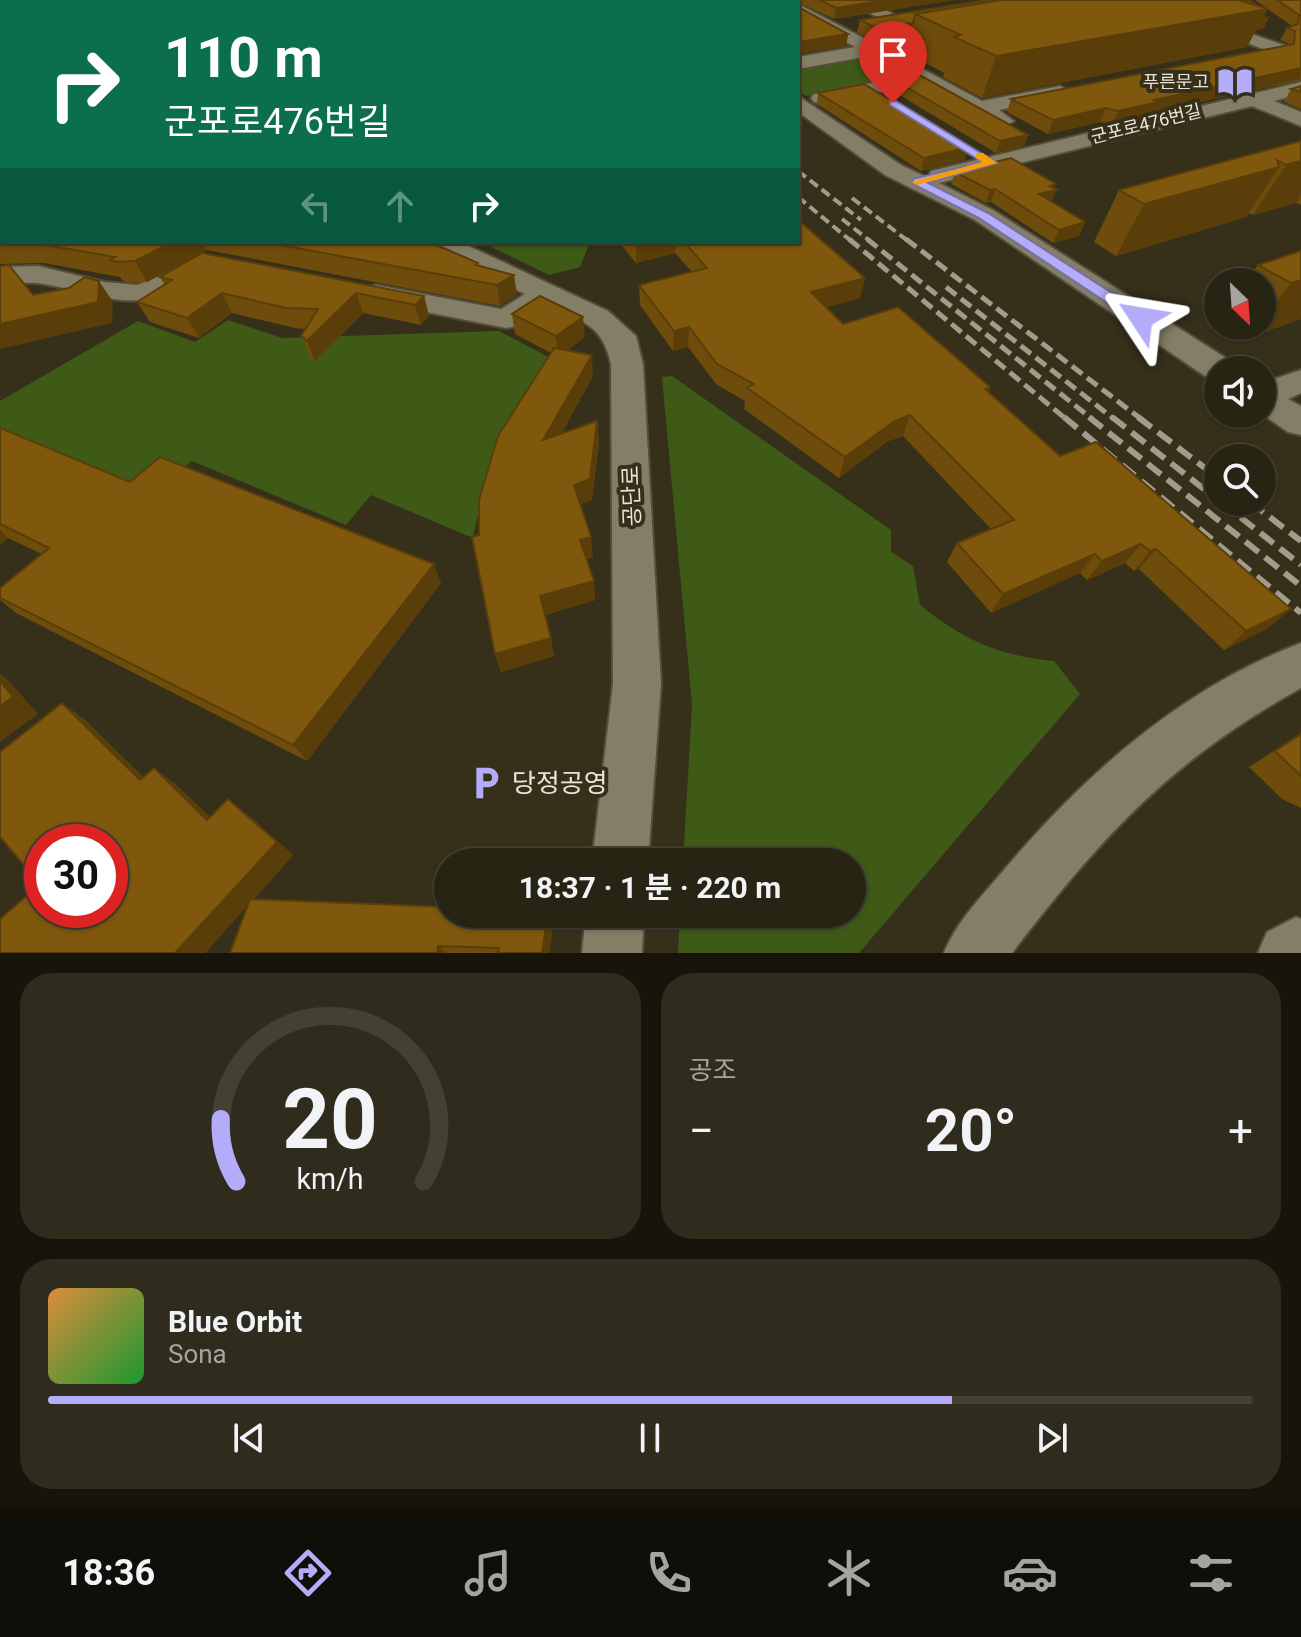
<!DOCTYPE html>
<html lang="ko">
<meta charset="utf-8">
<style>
:root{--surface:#282414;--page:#302c1d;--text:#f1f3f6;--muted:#a5a4a0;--line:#444134;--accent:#b4acf9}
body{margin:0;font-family:Roboto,"Noto Sans KR",sans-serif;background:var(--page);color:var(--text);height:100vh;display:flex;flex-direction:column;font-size:30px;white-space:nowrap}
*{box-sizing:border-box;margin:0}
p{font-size:26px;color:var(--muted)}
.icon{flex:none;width:44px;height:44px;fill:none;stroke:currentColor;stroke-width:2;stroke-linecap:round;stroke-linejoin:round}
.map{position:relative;height:953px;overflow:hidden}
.details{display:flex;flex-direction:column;gap:20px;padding:20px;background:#16140b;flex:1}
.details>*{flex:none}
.top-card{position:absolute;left:0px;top:0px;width:800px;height:244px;box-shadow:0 2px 6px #0004,0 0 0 2px var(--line);background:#0b6e4f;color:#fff;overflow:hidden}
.needle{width:52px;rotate:155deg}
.tools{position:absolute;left:1204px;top:268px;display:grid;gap:16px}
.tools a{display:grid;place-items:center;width:72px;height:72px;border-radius:50%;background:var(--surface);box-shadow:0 2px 6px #0004,0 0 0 2px var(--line);font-size:40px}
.speed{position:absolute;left:24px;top:824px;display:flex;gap:16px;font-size:40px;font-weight:700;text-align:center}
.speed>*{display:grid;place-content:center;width:104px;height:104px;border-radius:50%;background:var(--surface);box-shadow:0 2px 6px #0004,0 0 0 2px var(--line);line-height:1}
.speed .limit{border:12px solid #d22;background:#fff;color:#111}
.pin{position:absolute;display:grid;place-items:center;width:68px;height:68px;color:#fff;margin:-82px -34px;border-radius:50% 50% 50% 0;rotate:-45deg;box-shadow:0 0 8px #0007}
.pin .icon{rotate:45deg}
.me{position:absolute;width:88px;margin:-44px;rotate:303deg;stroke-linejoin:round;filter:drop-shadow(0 0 6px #0008)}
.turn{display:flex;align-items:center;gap:28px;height:168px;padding:0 32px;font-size:36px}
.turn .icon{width:104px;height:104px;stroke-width:2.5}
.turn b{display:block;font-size:56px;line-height:68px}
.lanes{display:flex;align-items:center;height:76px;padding:0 32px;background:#0003;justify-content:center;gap:40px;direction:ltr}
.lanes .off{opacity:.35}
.big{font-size:60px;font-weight:700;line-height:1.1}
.details .card{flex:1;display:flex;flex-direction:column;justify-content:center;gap:12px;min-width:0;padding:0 28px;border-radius:32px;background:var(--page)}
.details .dial{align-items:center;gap:0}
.dial svg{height:208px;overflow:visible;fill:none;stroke:var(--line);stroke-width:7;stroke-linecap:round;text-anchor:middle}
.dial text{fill:var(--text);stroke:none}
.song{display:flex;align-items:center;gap:24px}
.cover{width:96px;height:96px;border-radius:12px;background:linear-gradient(135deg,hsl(30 70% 55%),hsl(130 70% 35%))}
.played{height:8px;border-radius:4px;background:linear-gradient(90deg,var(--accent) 75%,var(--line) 75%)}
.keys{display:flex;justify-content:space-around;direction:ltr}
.heat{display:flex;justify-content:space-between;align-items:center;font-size:44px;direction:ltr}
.details .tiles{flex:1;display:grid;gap:20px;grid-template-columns:1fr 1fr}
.card:last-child{grid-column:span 2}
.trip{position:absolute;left:434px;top:848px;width:432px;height:80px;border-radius:40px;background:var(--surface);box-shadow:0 2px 6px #0004,0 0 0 2px var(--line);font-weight:700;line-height:80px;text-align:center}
.menu{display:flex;height:128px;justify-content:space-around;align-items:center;background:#100e08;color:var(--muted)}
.menu .icon{width:56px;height:56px}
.menu .current{color:var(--accent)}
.menu b{font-size:36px;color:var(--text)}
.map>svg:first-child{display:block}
</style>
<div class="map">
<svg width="1301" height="953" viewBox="0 0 1301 953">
<rect width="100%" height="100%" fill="#36301b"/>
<g fill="#3e5a16">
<polygon points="874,53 914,76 806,96 798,91 798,66"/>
<polygon points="481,242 590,242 580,267 549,275"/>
<polygon points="228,320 282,338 499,331 554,360 484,487 473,538 371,495 346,525 192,461 115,522 0,431 0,401 138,321 195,342"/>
<path d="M672,376L891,530V552L913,566L920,605C963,640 1000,656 1054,661L1080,694L859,953H678L680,914H852V862H683L692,705L662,377Z"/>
</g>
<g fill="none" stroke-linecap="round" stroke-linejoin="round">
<polyline stroke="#514b37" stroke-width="18" stroke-dasharray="18 9" stroke-linecap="butt" points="503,2 509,0"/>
<g stroke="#534d3b" stroke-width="4">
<g id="minor">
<polygon points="97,0 124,0 96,2"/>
<polygon points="206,0 223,0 224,2 207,2"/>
<polygon points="372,0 390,0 391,2 373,2"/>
<polygon points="419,0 439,0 418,2"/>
<polygon points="466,0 485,0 486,2 467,2"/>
<polygon points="638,0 656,0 657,2 639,2"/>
<polygon points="847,0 868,0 900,18 892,23 886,22"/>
<polygon points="1130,0 1153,0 1301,51 1301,63"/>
<polygon points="798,4 875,44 963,31 963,39 891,52 982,101 1060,86 1070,92 1067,96 999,110 1014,121 1003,127 921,84 821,104 814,102 811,98 814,94 906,76 870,56 798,69 798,57 855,47 798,16"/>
<rect x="0" y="37" width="2" height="10"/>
<polygon points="2,72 2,84 0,85 0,73"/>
<polygon points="1301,82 1301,94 1274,101 1301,112 1301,126 1252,106 939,183 993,210 1232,362 1237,370 1218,370 1218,380 1208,378 975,220 885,175 798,112 798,96 901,165 928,178 931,171"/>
<polygon points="0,123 2,124 2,138 0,137"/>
<polygon points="0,160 2,160 0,175"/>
<polygon points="2,197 2,213 0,214 0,198"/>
<path d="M424,242H460L608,311L636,336L643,364L661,684L648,862H592L613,684L611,364C602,324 583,322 548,305L517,326L506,328L366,300L361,294L366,288L376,285L501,309L525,294L428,248Z"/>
<path d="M193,262L203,265L207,271C200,281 188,288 177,292C129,312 91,292 44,284C29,281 14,284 0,285V267L38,266L105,282L137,285Z"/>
<polygon points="1301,370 1301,393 1288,399 1301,406 1301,435 1288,432 1262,414 1262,383"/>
<path d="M1301,643V688C1171,760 1101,837 1012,953H944C957,921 982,896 1004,870C1085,774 1182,688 1301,643Z"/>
<polygon points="586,914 644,914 642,953 582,953"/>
<polygon points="1296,917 1301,919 1301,953 1258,953 1267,932"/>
</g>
</g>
<use href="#minor" fill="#857e66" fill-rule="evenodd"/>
<polyline stroke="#a19c8c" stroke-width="3" stroke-dasharray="8 4" stroke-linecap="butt" points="588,0 591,2"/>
<g stroke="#a19c8c" stroke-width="4" stroke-dasharray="10 5" stroke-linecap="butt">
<polyline points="798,171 861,220"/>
<polyline points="798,197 851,241"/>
<polyline points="852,198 908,241"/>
<polyline points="842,219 870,241"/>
</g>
<g stroke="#a19c8c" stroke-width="5" stroke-dasharray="13 6" stroke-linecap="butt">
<polyline points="849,239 1066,419"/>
<polyline points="867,239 1092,419"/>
<polyline points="906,239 1141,419"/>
<polyline points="946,287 1114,419"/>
</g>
<g stroke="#a19c8c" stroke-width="6" stroke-dasharray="17 8" stroke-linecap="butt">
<polyline points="1064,417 1301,613"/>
<polyline points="1089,417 1301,586"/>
<polyline points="1112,417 1218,500"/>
<polyline points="1138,417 1218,478"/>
<polyline points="1221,502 1301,565"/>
<polyline points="1250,502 1301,541"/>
</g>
</g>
<g fill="#6e4c0b">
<polygon points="163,0 204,0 206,2 163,2"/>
<polygon points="243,0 354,0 354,2 244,2"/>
<polygon points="660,0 954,0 834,19 798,2 798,7 848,34 846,46 798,54 798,2 663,2"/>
<polygon points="987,0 1256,5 1268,9 1265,13 1264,28 1256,30 1247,47 982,98 943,77 944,73 906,52 910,35 875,41 857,32 860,20"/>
<polygon points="1255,0 1301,0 1301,80 1153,112 1151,115 1112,124 1100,122 1048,134 1007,112 1011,99 1288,45 1288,43 1280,40 1287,28 1292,26"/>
<polygon points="899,75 1028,135 1024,146 996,153 891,90 894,80 898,79"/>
<polygon points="1301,86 1301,109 1284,102 1291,89"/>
<polygon points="818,93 965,160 921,171 817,104"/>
<polygon points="1301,141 1301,205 1296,203 1253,215 1249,213 1246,217 1116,256 1094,242 1119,190"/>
<polygon points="955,172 1055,188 1051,202 1085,222 1079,236 1053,243 991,202 986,203 951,184"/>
<polygon points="0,217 2,242 423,242 478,263 478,266 517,295 500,306 207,250 147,282 130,283 123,281 120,277 44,263 0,264"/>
<polygon points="619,242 798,242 865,278 860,298 826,307 843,324 990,387 988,392 1060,456 1268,628 1224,650 1139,569 1134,571 1125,563 1087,580 1080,573 991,613 947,562 957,543 991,529 903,436 888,441 839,478 744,409 745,401 716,384 688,347 673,351 640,305 639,285 692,272 675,253 636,263"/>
<polygon points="1301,251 1301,319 1250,337 1232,326 1262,326 1262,282 1246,282 1258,265"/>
<polygon points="160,277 424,296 429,316 421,325 363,313 315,361 310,357 301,336 305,329 295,328 232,313 199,338 150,322 137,302 164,284"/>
<polygon points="512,314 585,337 567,350 593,376 561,434 597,421 599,442 592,500 580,504 593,557 586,559 594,581 595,600 545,615 554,656 501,672 495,654 479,535 551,353 515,334"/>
<polygon points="0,428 130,482 441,583 307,761 16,613 0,600 0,588 42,554 8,538 0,544"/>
<polygon points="62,703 85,720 143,777 174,783 210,817 246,813 293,855 253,900 555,914 549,953 230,953 247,906 205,953 0,953 40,884"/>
<polygon points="1301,733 1301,808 1282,799 1249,767"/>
</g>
<g fill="#5a3e09">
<polygon points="288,0 354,0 354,2 281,2"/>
<polygon points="886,0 954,0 834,19 836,8"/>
<polygon points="1268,9 1262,19 1270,16 1264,28 1256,30 1247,47 982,98 996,56"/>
<polygon points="913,23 910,35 875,41 878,29"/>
<polygon points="848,34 846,46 798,54 799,42"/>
<polygon points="1301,68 1300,79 1153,112 1151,115 1112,124 1118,111 1154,100"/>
<polygon points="1106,108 1100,122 1048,134 1053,120"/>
<polygon points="1028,135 1024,146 996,153 1000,141"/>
<polygon points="969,147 965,160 921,171 924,158"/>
<polygon points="1301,161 1301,195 1296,203 1253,215 1286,165"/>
<polygon points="1279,167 1246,217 1116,256 1144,204"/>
<polygon points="1056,184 1054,190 1057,190 1051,203 1039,194 1050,186"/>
<polygon points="995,189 991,202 986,203 990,190"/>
<polygon points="1085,222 1079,236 1053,243 1059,230"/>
<polygon points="172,242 203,242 207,250 147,282 135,261"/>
<polygon points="639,242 675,242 675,253 636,263 636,243"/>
<polygon points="514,275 517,295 500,306 497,285"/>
<polygon points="865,278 860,298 807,313 811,292"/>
<polygon points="1301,280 1301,319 1250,337 1259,326 1262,326 1262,322 1291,283"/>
<polygon points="99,281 113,302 112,323 0,349 0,324"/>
<polygon points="222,293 232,313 199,338 187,318"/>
<polygon points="356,293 363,313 315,361 307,341"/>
<polygon points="424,296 429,316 421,325 415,305"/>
<polygon points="583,317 585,337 558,357 556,336"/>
<polygon points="689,327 688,347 673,351 674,331"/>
<polygon points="592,355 593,376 546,460 543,440"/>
<polygon points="910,415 903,436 888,441 839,478 845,457 895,421"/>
<polygon points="597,421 599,442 592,500 576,505 574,485"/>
<polygon points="0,530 8,538 0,544"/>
<polygon points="591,537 593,557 582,560 580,540"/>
<polygon points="1141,544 1125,563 1087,580 1102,561"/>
<polygon points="1156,549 1139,569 1134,571 1150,551"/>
<polygon points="1095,554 1080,573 991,613 1003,594"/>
<polygon points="434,564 441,583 307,761 293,745"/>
<polygon points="594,581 595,600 544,615 540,596"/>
<polygon points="1291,609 1268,628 1224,650 1246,631"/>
<polygon points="551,638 554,656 501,672 495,654"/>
<polygon points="0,674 7,679 38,714 0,742"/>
<polygon points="62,703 85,720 161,795 140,780"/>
<polygon points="154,768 174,783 227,833 207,820"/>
<polygon points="228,799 293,855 205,953 175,953"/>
<polygon points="548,914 555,914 549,953 542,953"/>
<polygon points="438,946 446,953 437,953"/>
</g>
<g fill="#80580d" stroke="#5a3e09" stroke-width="2" fill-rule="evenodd">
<polygon points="0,0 106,0 107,2 2,2 2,30 0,29"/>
<polygon points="177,0 204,0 206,2 179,2"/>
<polygon points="266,0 288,0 281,2 268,2"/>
<polygon points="521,0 556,0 559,2 514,1"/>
<polygon points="678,0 798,0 798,7 848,34 799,42 798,46 798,2 681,2"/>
<polygon points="820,0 886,0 836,8"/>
<polygon points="987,0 1002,0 915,14 913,23 878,29 860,20"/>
<polygon points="1002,0 1239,0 1268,9 996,56 954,37 961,35 915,14"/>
<polygon points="1239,0 1249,0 1256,5"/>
<polygon points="1277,0 1301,0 1301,68 1154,100 1158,102 1118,111 1106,108 1053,120 1011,99 1294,44 1295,31 1287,28 1298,24 1299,15"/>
<polygon points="914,72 1028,135 1000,141 894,80 903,78 899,75"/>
<polygon points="864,84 969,147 924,158 818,93"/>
<polygon points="1301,86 1301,92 1291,89"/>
<polygon points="1301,141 1301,161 1286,165 1277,160 1279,167 1144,204 1119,190"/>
<polygon points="1011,158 1056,184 1050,186 1057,190 1039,194 1085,222 1059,230 995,189 990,190 955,172"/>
<polygon points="2,215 2,242 172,242 135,261 118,262 110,260 115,257 29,242 0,243 0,217"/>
<polygon points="798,220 865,278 811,292 843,324 898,307 990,387 985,389 1060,456 1096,442 1291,609 1246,631 1156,549 1150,551 1141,544 1102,561 1095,554 1003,594 957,543 1014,520 910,415 895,421 845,457 747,388 754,384 717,364 689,327 674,331 639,285 707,268 684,242 798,242"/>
<polygon points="264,242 423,242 439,246 478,263 476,265 514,275 497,285"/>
<polygon points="1301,251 1301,280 1291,283 1258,265"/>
<polygon points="202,253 424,296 415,305 356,293 307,341 301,336 318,309 286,308 222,293 187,318 137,302 172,280 160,277"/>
<polygon points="9,265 33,295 69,288 85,277 99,281 98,302 0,324 0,266"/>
<polygon points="540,296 583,317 556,336 512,314"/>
<polygon points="554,348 592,355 543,440 597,421 590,479 574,485 591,537 580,540 594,581 540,596 551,638 495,654 472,537 479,535 479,500 498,436"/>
<polygon points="0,428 130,482 160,457 434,564 293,745 0,598 0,588 49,548 0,524"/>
<polygon points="0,681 13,697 0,706"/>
<path d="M62,703L140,780L154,768L207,820L228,799L277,842L175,953H0V919L40,884L0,837V752ZM42,842H110V910H42Z"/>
<polygon points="1301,734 1301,776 1275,751"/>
<polygon points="250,899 448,907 448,914 548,914 542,953 498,953 499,948 438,946 437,953 230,953"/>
</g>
<polygon fill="#b4acf9" stroke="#7570a2" stroke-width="2" points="890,101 896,101 997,163 928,183 988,213 1146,315 1146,322 1136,322 979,218 913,184 913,179 982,162 890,105"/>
<polygon fill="#f59e0b" points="976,153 983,153 997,163 917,185 911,182 982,162 976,158"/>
<defs>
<g id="library-bare" transform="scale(2.76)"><path d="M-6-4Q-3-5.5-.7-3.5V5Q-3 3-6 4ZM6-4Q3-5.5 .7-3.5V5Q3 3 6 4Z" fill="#b4acf9" stroke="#36301b" stroke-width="2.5" paint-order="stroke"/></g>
<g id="parking-bare" transform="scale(2.76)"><path d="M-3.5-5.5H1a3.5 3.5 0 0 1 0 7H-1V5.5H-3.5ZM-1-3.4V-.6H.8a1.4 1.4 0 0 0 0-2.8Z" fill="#b4acf9" stroke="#36301b" stroke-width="2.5" paint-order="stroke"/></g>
</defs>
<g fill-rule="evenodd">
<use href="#library-bare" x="1235" y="82"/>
<use href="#parking-bare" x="486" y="783"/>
</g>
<g text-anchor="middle" stroke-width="8" stroke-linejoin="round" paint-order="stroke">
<g font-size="18" fill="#e8e4d7" stroke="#36301b" text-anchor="end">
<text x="1209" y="88">푸른문고</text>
</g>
<g font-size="18" fill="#e8e4d7" stroke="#36301b">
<text transform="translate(1146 124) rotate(-14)" y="6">군포로476번길</text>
</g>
<g font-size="22" fill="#e8e4d7" stroke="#36301b">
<text transform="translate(631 496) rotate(-92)" y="8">공단로</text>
</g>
<g font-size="26" fill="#e8e4d7" stroke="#36301b" text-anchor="start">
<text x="512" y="792">당정공영</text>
</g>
</g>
</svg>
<div class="tools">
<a><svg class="needle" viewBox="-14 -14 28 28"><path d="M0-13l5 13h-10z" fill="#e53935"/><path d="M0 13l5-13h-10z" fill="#a5a4a0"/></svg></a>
<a><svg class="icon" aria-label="sound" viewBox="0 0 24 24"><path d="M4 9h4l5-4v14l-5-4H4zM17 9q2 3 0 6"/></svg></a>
<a><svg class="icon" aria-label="search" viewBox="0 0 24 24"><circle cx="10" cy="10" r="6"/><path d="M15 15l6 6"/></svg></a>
</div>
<div class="speed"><div class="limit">30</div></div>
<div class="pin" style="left:893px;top:103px;background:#d93025"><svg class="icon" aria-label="arrive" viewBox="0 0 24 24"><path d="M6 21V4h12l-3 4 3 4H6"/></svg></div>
<svg class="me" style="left:1141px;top:318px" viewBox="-20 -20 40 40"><path d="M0-17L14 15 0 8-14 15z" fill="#b4acf9" stroke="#fff" stroke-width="4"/></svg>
<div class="trip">18:37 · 1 분 · 220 m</div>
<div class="top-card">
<div class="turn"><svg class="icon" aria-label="right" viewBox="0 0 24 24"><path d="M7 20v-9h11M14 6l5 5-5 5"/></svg><div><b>110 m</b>군포로476번길</div></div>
<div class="lanes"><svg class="icon off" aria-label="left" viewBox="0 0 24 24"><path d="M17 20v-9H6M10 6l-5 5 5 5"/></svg><svg class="icon off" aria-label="ahead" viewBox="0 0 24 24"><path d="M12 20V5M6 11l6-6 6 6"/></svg><svg class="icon" aria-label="right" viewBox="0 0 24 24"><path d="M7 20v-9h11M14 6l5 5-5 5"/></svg></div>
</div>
</div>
<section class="details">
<div class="tiles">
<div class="card dial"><svg viewBox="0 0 100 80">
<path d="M14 69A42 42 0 1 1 86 69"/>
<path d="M14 69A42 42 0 0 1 8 45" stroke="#b4acf9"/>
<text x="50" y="56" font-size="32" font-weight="700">20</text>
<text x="50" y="72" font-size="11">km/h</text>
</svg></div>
<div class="card"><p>공조</p>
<div class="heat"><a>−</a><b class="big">20°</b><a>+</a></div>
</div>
<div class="card">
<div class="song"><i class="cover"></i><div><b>Blue Orbit</b><p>Sona</p></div></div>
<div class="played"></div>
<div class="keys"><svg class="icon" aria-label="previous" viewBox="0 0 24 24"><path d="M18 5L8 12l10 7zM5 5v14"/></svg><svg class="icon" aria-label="pause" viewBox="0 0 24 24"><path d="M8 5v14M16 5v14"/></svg><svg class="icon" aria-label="next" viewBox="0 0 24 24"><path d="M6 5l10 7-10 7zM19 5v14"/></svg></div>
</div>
</div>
</section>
<nav class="menu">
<b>18:36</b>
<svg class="icon current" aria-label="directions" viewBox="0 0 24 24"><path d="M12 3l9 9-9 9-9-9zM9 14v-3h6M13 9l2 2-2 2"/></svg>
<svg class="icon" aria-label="music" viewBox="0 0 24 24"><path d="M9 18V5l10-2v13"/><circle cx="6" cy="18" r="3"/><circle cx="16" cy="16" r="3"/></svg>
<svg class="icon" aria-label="phone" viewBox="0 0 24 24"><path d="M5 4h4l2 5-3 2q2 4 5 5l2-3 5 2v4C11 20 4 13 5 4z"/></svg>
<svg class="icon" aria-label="climate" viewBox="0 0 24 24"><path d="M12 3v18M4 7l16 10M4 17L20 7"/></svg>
<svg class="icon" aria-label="car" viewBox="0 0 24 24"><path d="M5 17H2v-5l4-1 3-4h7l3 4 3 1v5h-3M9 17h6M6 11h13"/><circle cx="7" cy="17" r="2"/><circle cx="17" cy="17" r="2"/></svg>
<svg class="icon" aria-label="filters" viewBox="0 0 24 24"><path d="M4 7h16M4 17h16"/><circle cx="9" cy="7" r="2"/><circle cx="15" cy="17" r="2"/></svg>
</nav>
